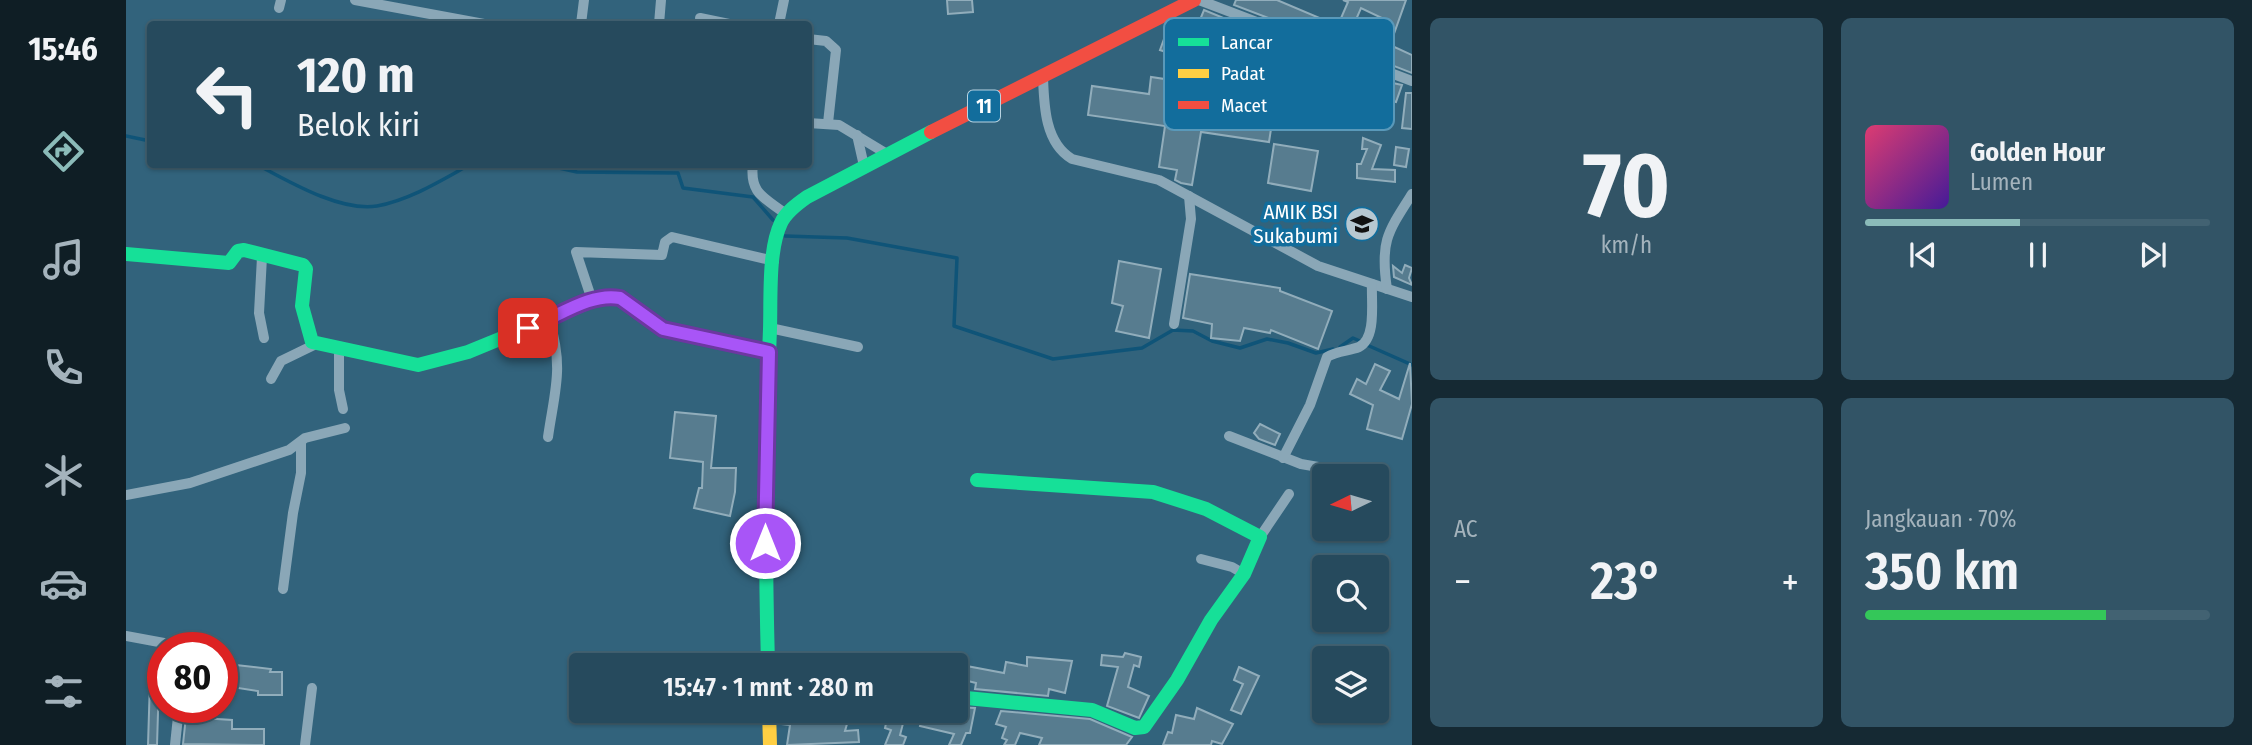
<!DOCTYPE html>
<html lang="id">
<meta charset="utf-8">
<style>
:root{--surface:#264a5d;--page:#325466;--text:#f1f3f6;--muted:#a4b3bc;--line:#426272;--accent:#8bbbb9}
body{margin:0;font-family:"Fira Sans Condensed",sans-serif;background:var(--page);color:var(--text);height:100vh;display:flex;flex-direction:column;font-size:26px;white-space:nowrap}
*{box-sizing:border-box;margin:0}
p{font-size:23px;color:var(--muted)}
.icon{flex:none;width:38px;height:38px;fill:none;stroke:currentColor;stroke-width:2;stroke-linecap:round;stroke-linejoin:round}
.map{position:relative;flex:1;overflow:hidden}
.sheet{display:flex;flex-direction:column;gap:18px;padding:18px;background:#152933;width:840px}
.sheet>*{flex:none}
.top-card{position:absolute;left:21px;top:21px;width:665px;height:147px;border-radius:7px;box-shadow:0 2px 5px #0004,0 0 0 2px var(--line);background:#264a5d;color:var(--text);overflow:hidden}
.needle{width:46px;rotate:265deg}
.buttons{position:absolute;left:1186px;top:464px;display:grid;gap:14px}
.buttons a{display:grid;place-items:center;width:77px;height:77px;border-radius:7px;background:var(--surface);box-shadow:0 2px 5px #0004,0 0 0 2px var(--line);font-size:35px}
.speed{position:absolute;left:21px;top:632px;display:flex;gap:14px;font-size:35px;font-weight:700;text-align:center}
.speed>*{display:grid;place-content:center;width:91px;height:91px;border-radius:50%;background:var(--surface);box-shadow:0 2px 5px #0004,0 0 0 2px var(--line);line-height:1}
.speed .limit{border:10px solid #d22;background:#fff;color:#111}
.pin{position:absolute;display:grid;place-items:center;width:60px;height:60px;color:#fff;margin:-30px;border-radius:14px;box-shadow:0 4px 10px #0006}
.me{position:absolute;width:77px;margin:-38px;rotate:0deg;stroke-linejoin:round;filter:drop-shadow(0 0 5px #0008)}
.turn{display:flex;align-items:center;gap:24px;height:147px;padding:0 35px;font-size:32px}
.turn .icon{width:91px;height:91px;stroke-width:2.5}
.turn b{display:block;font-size:49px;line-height:60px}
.big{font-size:52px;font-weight:600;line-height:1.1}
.sheet .widget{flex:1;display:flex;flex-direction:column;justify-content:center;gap:10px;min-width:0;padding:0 24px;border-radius:10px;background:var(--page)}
.sheet .dial{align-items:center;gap:0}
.dial b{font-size:91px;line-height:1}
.song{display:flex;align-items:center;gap:21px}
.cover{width:84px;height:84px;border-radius:10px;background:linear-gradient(135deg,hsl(340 70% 55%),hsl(260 70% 35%))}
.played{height:7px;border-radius:4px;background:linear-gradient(90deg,var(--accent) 45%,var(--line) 45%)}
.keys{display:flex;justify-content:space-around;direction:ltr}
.heat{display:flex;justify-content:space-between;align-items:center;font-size:38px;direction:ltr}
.charge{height:10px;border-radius:5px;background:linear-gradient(90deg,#34c759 70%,var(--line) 0)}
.sheet .tiles{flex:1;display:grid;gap:18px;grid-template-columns:repeat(2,1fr)}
.trip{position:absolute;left:443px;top:653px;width:399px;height:70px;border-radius:7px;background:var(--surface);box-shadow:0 2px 5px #0004,0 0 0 2px var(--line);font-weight:600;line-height:70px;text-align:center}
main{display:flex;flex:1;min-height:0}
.tabs{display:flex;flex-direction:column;width:126px;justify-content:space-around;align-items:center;background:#0f1e25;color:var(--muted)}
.tabs .icon{width:49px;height:49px}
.tabs .active{color:var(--accent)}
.tabs b{font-size:32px;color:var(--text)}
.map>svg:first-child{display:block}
</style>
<main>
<nav class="tabs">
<b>15:46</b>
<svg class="icon active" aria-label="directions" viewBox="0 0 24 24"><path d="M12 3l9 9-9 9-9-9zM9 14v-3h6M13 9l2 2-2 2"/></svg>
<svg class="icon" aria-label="music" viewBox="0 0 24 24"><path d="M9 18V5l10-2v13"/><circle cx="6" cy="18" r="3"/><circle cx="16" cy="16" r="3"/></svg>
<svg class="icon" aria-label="phone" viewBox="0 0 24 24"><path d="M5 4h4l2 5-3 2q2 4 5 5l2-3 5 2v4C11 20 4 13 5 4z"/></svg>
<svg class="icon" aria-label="climate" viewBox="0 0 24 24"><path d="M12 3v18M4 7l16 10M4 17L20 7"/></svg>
<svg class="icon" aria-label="car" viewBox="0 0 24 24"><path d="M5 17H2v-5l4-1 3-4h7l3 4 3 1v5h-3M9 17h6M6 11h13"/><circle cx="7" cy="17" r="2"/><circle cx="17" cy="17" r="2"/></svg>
<svg class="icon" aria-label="filters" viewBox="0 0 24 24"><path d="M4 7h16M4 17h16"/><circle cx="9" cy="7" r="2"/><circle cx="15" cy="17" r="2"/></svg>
</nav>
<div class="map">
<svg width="1286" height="745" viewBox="0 0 1286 745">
<rect width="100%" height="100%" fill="#32637c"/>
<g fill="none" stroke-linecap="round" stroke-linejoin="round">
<g stroke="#0f5478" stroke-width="3.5">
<polyline points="0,136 24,141"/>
<path d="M130,164C162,181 214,212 251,206C284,200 316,180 345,164"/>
<polyline points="415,164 451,172 552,173 557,188 627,197 647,220"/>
<polyline points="659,236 721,238 831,258 828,326 927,359 1016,348 1047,330 1067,331 1086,341 1114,348 1141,339 1162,343 1190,353 1207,349"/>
<polyline points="1241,345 1286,365"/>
<polyline points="1214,347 1227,338 1234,341"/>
</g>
</g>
<g fill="#577c8f" stroke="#91adbb" stroke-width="2">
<polygon points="821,0 846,0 847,12 822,14"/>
<polygon points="1110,0 1151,0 1196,19 1190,36 1108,5"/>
<polygon points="1217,0 1280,0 1264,45 1286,55 1286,73 1222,48 1227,36 1242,42 1244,36 1250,38 1258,19 1235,8 1222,38 1209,32 1222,2"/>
<polygon points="1078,10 1100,19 1093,36 1123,47 1129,30 1147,37 1137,63 1148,67 1151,58 1155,59 1154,70 1161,52 1189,63 1192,54 1208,60 1206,65 1226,74 1276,85 1270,102 1261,100 1253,125 1243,122 1248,107 1204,92 1207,81 1184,73 1179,84 1170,80 1166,89 1152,84 1143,142 1075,132 1066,185 1055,183 1049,180 1051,170 1033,167 1039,126 962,115 966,86 1023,94 1025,77 1138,94 1144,79 1105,65 1109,55 1089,47 1083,66 1034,50 1042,28 1067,37"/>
<polygon points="1280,93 1286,93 1286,129 1276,128"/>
<polygon points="1237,138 1255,145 1246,169 1269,170 1269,182 1231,178 1231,164 1235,164 1241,149 1236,149"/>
<polygon points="1148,144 1192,151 1185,191 1142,183"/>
<polygon points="1270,147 1283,149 1280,167 1268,165"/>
<polygon points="993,261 1035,269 1023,338 990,331 997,306 986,303"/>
<polygon points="1279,265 1286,268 1283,278 1286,285 1268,277 1267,266 1276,273"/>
<polygon points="1064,274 1154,288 1154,291 1206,311 1192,349 1145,330 1144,333 1118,328 1114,341 1085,338 1086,324 1057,318"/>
<polygon points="1284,363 1286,404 1276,439 1241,429 1247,405 1224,394 1231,379 1240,384 1249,364 1264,371 1254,390 1273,399"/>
<polygon points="549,412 590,416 585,468 610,468 609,492 604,516 568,508 573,488 576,488 577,462 544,458"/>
<polygon points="1134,424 1154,434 1149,445 1133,439 1128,433"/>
<polygon points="999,653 1015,657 1013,667 1008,665 1002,687 1023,696 1013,718 981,706 992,667 975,665 976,655 997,657"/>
<polygon points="901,657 946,661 939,693 923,689 922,696 849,689 850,683 830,678 830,664 878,673 880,662 901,666"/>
<polygon points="101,664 145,669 144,672 156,672 156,695 132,695 132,691 99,686"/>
<polygon points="1113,667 1133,676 1115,714 1105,710 1117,684 1108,680"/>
<polygon points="24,680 33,680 31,745 22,745"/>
<polygon points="61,707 76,707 76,718 106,720 106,729 138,729 138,745 57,744"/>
<polygon points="830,707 849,708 844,733 840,733 835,745 823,745 828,734 794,726 796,718 780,712 774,735 780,737 777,745 759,745 765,730 759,728 763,710 830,710"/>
<polygon points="1071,708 1107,724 1096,744 1086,741 1085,745 1037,745 1042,732 1046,733 1050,715 1068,719"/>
<polygon points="655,710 682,713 682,710 725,710 719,731 732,730 733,742 661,745 664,725 656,724"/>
<polygon points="875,711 964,719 1006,737 1000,745 913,745 916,738 894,733 889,745 878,745 881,740 876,738 880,727 870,724"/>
</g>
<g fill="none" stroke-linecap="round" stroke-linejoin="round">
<g stroke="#8aa7b7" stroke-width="10">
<polyline points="229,0 358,24"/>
<polyline points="1073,0 1286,81"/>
<polyline points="153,8 155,0"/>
<polyline points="574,18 603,24"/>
<polyline points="455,24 458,0"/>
<polyline points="533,24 535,0"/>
<polyline points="653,24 658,0"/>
<polyline points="682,39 700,41 710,50 702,123"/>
<path d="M917,77C918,106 919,143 946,159L1033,180L1192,266L1286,297"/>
<polyline points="682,123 713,125 761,154"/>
<polyline points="731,135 738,166"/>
<path d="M627,164C623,195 640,198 661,215"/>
<polyline points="136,257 133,313 138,338"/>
<path d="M1261,289C1254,242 1261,233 1286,194"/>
<polyline points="466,300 450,252 536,255 539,242 546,237 648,261"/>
<polyline points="1048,324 1065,219 1063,196"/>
<polyline points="644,328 732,347"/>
<polyline points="213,348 213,390 217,409"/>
<polyline points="145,379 155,361 190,344"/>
<polyline points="1103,436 1175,464 1221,472"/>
<path d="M422,437C429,389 438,368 423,319"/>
<path d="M1157,458L1184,405L1201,357C1211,351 1223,351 1233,347C1251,338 1245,301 1246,284"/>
<polyline points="0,495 64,483 163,450 179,438 219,428"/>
<polyline points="1134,537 1163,494"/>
<polyline points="1075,559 1106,567 1118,574"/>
<polyline points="157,589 167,513 175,473 175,443"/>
<polyline points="0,636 65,648"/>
<polyline points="49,745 53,707"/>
<polyline points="179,745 186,688"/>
</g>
<g stroke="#16e098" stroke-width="14">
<polyline points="0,254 103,263 112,251 118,250 177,265 180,269 176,306 186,342 292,365 342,352 478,296 494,298 537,329 643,352"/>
<path d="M642,665C639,553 639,441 644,329C645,299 642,250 655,223C660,212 671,204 681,197L805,132"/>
<polyline points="830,697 966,710 1009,728 1018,727 1051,680 1085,620 1118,574 1134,537 1080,509 1027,492 851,480"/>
</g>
<polyline stroke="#ffcf43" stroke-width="14" points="643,710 644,745"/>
<polyline stroke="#f24e42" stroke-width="14" points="805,132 1068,0"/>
</g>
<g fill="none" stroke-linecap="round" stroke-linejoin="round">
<g stroke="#6d37a1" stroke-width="18">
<path id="route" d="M402,328C430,318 464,292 494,298L537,329L643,352L639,543"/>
</g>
<use href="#route" stroke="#a855f7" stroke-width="12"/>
</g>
<defs>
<g id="university-disc" transform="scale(1.75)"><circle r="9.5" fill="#b7c8d1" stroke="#126d9c"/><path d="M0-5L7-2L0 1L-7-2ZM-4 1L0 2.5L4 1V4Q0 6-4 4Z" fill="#111"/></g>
</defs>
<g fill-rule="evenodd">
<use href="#university-disc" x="1236" y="224"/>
</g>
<g text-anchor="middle" stroke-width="7" stroke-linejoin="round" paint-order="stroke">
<rect fill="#126d9c" stroke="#b8d3e1" stroke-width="2" x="842" y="90.5" width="32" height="31" rx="5"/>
<g font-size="19" font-weight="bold" fill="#fff">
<text x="858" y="113">11</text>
</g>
<g font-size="21" fill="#fff" stroke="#126d9c" text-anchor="end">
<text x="1212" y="219">AMIK BSI<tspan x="1212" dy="24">Sukabumi</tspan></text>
</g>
</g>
<rect x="1038" y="18" width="230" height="112" rx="10" fill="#126d9c" stroke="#5999ba" stroke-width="2"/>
<rect x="1052" y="38" width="31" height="8" fill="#16e098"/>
<rect x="1052" y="69" width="31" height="9" fill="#ffcf43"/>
<rect x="1052" y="101" width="31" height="8" fill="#f24e42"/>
<g font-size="19" fill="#fff">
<text x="1095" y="49">Lancar</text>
<text x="1095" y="80">Padat</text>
<text x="1095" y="112">Macet</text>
</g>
</svg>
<div class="buttons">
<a><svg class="needle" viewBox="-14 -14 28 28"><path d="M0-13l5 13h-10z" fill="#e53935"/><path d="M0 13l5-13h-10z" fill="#a4b3bc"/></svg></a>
<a><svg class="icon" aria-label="search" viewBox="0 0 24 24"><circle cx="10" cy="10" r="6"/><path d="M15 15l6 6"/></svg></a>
<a><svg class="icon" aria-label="layers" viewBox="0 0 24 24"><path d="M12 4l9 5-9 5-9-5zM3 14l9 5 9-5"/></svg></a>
</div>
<div class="speed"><div class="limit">80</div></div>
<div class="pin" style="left:402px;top:328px;background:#d93025"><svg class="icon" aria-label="arrive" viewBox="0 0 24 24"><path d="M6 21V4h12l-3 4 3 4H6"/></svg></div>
<svg class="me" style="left:639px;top:543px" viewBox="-20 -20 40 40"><circle r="17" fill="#a855f7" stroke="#fff" stroke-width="3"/><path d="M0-11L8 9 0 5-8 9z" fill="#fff"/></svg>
<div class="trip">15:47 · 1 mnt · 280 m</div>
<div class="top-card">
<div class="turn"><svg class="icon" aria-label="left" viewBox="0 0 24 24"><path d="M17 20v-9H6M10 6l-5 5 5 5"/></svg><div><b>120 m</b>Belok kiri</div></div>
</div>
</div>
<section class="sheet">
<div class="tiles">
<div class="widget dial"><b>70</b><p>km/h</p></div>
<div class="widget">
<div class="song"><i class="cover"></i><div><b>Golden Hour</b><p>Lumen</p></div></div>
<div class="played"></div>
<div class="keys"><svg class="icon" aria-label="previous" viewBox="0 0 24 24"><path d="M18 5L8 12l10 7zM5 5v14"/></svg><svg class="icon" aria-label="pause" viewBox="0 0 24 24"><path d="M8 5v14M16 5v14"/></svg><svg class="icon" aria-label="next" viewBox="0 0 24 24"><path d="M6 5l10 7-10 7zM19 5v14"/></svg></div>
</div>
<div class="widget"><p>AC</p>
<div class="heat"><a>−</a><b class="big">23°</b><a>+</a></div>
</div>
<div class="widget"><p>Jangkauan · 70%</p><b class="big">350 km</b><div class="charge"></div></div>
</div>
</section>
</main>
